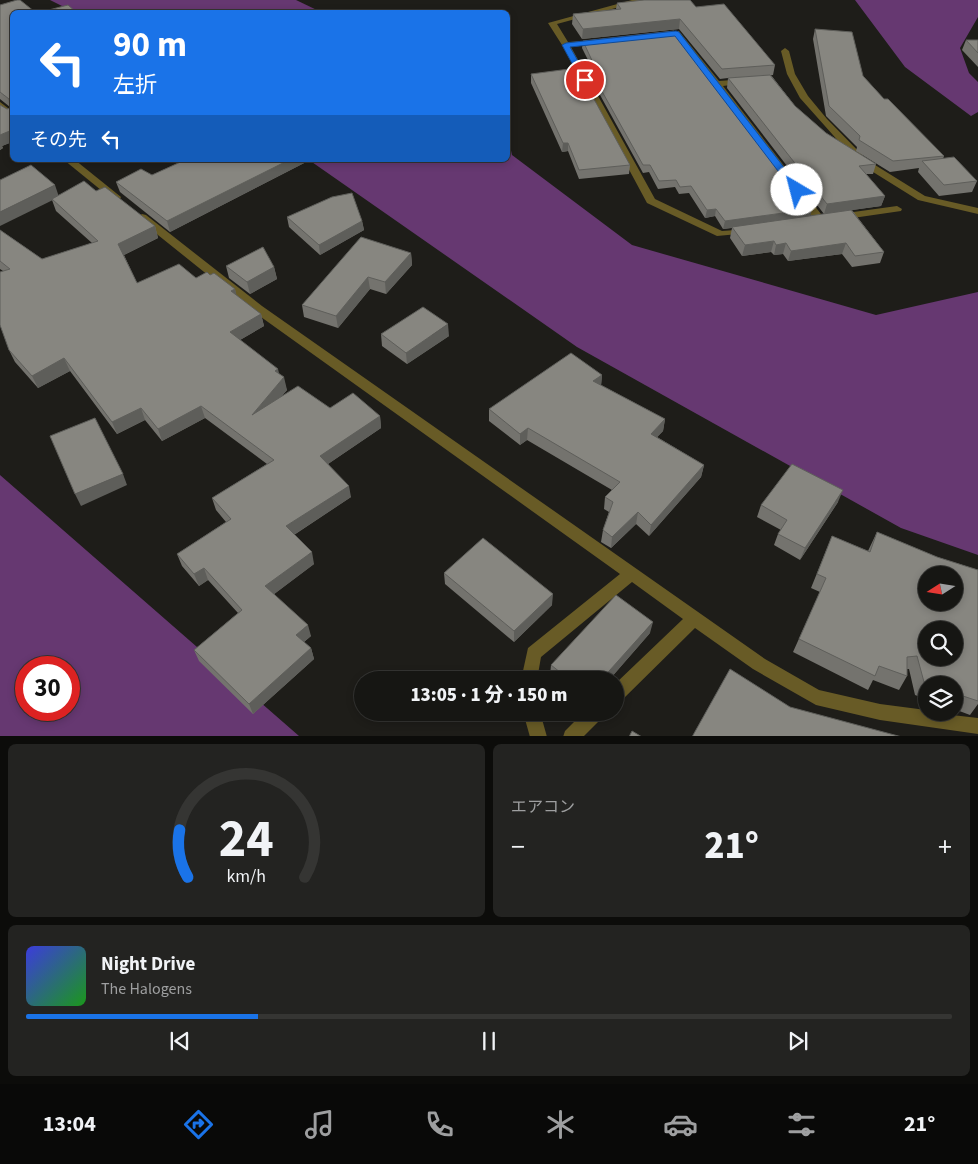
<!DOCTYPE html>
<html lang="ja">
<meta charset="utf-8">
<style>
:root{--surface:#161613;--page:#232321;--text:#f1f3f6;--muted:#9e9fa0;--line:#353533;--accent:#1a73e8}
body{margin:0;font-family:"Source Sans 3","Noto Sans JP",sans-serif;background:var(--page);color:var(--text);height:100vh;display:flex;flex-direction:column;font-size:19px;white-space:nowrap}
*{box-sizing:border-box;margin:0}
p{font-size:16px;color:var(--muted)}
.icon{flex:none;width:28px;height:28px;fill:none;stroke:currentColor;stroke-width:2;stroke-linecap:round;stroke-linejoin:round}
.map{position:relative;height:736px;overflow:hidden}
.details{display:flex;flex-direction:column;gap:8px;padding:8px;background:#0c0c0a;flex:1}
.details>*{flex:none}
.banner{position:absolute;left:10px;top:10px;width:500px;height:152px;border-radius:8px;box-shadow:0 2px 8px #0003,0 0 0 1px var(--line);background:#1a73e8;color:#fff;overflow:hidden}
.needle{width:32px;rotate:258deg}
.fabs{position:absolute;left:918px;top:566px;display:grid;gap:10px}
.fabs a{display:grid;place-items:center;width:45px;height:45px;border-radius:50%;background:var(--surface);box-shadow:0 2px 8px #0003,0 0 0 1px var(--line);font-size:25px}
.speed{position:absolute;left:15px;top:656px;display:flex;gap:10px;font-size:25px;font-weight:700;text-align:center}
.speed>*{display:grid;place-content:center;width:65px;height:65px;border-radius:50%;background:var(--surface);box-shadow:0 2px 8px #0003,0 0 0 1px var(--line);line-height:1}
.speed .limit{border:8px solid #d22;background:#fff;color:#111}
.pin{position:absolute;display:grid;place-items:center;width:42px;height:42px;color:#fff;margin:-21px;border:2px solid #fff;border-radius:50%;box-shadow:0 1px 5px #0007}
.me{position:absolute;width:55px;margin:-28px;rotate:323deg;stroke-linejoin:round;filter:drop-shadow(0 0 4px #0008)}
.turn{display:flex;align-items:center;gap:18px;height:105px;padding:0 20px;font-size:22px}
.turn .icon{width:65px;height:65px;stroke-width:2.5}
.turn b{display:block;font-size:35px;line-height:42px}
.then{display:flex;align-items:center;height:48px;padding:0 20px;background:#0003;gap:10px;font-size:19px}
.big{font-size:38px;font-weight:800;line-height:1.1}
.details .widget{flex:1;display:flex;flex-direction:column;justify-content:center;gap:8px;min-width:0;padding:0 18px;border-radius:8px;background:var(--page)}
.details .dial{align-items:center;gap:0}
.dial svg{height:130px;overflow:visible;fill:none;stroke:var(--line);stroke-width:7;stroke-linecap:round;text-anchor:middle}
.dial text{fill:var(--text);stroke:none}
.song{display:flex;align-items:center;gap:15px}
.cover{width:60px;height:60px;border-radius:8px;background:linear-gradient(135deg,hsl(240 70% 55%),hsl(120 70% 35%))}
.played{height:5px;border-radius:2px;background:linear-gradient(90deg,var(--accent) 25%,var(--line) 25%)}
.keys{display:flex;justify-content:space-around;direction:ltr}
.heat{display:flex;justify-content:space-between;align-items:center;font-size:28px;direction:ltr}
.details .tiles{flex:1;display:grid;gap:8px;grid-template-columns:1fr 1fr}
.widget:last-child{grid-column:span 2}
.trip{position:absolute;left:354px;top:671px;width:270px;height:50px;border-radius:25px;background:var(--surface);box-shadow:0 2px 8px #0003,0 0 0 1px var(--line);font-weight:800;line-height:50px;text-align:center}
.menu{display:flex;height:80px;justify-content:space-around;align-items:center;background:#090908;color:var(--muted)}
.menu .icon{width:35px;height:35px}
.menu .on{color:var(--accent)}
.menu b{font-size:22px;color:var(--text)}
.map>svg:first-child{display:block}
</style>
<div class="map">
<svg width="978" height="737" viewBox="0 0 978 737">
<rect width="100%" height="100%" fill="#1e1d19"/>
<g fill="#663871" fill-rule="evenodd">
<polygon points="50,0 296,0 321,12 74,12"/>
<polygon points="855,0 978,0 978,17 960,48 969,73 978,82 978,112 971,116 905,67"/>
<polygon points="508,137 512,155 632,245 876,315 978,292 978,555 901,528 577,347 309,160 508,160"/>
<path d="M0,475L299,736H0ZM26,668H69V710H26Z"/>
</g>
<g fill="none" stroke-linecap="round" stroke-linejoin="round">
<g fill="#685b26" fill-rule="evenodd">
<polygon points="632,0 645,0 557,24 568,42 598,40 602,42 598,44 571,47 655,199 722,231 749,229 750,231 749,233 717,236 647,203 562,45 548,23"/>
<polygon points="676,31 679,31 719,81 746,79 746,83 723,86 824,218 825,220 824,222 816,222 674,36 660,37 656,35 660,33"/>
<polygon points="785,48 789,51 795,74 808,96 827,119 867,160 925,196 978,208 978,214 918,200 857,162 800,98 787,74 781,51"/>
<polygon points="0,102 12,111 12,118 0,110"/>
<polygon points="64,160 75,160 121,197 120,199 112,199"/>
<polygon points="897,206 902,209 901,211 839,220 834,217 839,214"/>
<polygon points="142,214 146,215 262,306 765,659 819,690 880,704 926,710 926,712 978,718 978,734 880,720 816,705 753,669 695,628 621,701 615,703 615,684 683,619 632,582 541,657 537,680 521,680 528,648 620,574 254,312 138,219 137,217"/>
<polygon points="523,712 540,712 547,737 530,737"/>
<polygon points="584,712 604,712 602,718 583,737 563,737 565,731"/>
</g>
</g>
<g fill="#74736e">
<polygon points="617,3 696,7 775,65 773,75 771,75 795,106 826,133 876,164 873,174 866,174 885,196 881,206 852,210 884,252 880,263 852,267 842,254 788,261 783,254 774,255 771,252 742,256 730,238 732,228 723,229 715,216 705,218 689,193 679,194 675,187 658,189 649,172 643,173 589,75 589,68 592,68 582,48 583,41 810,216 824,214 727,88 728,78 720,79 679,29 582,39 572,24 573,14 616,9"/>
<polygon points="0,5 12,12 12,142 2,146 3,148 0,150 0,105 7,109 10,108 10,107 0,99"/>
<polygon points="815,29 863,76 884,99 944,156 943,159 977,181 972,192 939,196 918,172 919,168 890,172 856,151 857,147 826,116 813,39"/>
<polygon points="966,40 978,40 978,67 962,50"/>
<polygon points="531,74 630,165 629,174 579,179 568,151 562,152 531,83"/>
<polygon points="185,160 310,160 170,232 120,192 116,182 152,175"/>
<polygon points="96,191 155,226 158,238 124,255 137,283 196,278 210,275 235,289 236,295 261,314 264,326 240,340 279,374 287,390 280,398 330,408 380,416 381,428 328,464 351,497 294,535 314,564 274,594 311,636 304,642 311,648 314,659 253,714 199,661 194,650 238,613 208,580 199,586 182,566 177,554 226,522 216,510 212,498 267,464 205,418 162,441 145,420 117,434 70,371 38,388 15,362 9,350 3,271 0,269 0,230 42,259 92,243 56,211 52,200 58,195"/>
<polygon points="287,217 362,221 364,230 320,255 289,227"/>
<polygon points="411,253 412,265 386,294 370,289 338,328 304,317 302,305"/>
<polygon points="226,266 274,267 277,279 250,294 229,278"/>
<polygon points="381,334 449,336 407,364 382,346"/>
<polygon points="602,375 601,385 665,419 663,431 657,437 704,465 701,477 649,536 636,524 611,548 601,542 603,530 609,512 604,509 605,497 612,490 527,440 520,445 489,421 489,409"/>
<polygon points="838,502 800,560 774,545 778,534 781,530 757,517 761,505"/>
<polygon points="877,532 937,557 978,570 978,704 970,715 954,709 954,685 926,685 926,699 915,695 909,669 907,669 907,676 899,690 873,680 868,690 793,652 820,592 811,588 832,536 868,551"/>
<polygon points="444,573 552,605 514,642 445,584"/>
<polygon points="650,633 609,680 556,680 550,675 551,665"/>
</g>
<g fill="#5e5e5a">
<polygon points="680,19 679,29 582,39 583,29"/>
<polygon points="12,130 12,142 2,146 3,148 0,150 0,135"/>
<polygon points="563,143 568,143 568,151 562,152"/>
<polygon points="289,160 310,160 170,232 167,221"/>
<polygon points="55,185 59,197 0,226 0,212"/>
<polygon points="885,196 881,206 824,214 827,204"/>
<polygon points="716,209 715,216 705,218 707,210"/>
<polygon points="812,209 810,217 723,229 725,221"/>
<polygon points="362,221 364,230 320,255 319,245"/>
<polygon points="155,226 158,238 122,256 118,244"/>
<polygon points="774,241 771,252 742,256 745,245"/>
<polygon points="786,243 783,254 774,255 776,245"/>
<polygon points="846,243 842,254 788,261 791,251"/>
<polygon points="411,253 412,265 386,294 385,282"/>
<polygon points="274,267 277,279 250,294 247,282"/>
<polygon points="368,277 370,289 338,328 336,316"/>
<polygon points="235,289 238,301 231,291"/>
<polygon points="261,314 264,326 233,344 230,332"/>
<polygon points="448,324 449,336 407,364 406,353"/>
<polygon points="64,358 70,371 38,388 32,376"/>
<polygon points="278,369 281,381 275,371"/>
<polygon points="602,375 601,387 593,381"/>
<polygon points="284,377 287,390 255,427 252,415"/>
<polygon points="201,406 205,418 162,441 158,429"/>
<polygon points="141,408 145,420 117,434 112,422"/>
<polygon points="380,416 381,428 322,468 320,456"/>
<polygon points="665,419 663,431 649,446 651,434"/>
<polygon points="528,428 527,440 520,445 520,434"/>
<polygon points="704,465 701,477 649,536 651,525"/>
<polygon points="123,474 127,485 81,506 75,494"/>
<polygon points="349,486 351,497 289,538 286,526"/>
<polygon points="843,490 838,502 800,560 805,548"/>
<polygon points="638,512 636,524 611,548 612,537"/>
<polygon points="312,552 314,564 269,598 265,586"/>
<polygon points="204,568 208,580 199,586 194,574"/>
<polygon points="553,594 552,605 514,642 514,631"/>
<polygon points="653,622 650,633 609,680 601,680"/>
<polygon points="308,625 311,636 299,646 296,635"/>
<polygon points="311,648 314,659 253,714 249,704"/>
</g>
<g fill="#878680" stroke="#5e5e5a" fill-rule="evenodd">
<polygon points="17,0 20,0 35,12 12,12 12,130 0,135 0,105 7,109 10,108 9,99 0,92 0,5"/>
<polygon points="644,0 690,0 696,7 724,4 775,65 722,69 680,19 583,29 573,14 621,9 617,3"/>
<polygon points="68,5 76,12 41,12"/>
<polygon points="815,29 852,32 863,76 884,99 888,99 944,156 893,161 859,140 860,136 829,106"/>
<polygon points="674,31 812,209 725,221 716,209 707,210 691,186 680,187 676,180 659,181 650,165 643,165 589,68 595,67 583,41"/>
<polygon points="966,40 978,40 978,53"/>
<polygon points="577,68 630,165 579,170 568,143 563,143 531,74"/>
<polygon points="770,75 795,106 826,133 876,164 859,166 885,196 827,204 728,78"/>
<polygon points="954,157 977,181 944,185 922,161"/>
<polygon points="185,160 289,160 167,221 116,182 141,169 152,175"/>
<polygon points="31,165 55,185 0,212 0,180"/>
<polygon points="84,181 96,191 105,187 155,226 118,244 137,283 179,264 196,278 207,272 210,275 214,273 235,289 231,291 261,314 230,332 278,369 275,371 284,377 252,415 298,386 330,408 353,393 380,416 320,456 349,486 286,526 312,552 265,586 308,625 296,635 311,648 249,704 194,650 242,610 204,568 194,574 177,554 231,519 212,498 274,460 201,406 158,429 141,408 112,422 64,358 32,376 9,350 0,325 0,272 10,269 0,261 0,230 42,259 98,241 52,199"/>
<polygon points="352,193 362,221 319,245 287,217 332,197"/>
<polygon points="851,210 884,252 855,256 846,243 791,251 786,243 776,245 774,241 745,245 732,227"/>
<polygon points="361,237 411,253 385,282 368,277 336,316 302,305"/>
<polygon points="263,247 274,267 247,282 226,266"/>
<polygon points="423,307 448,324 406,353 381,334"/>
<polygon points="571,353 602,375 593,381 665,419 651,434 704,465 651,525 638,512 612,537 603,530 613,502 605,497 620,482 528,428 520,434 489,409"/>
<polygon points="95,418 123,474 75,494 50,436"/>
<polygon points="792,464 843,490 805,548 778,534 787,520 761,505"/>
<path d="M877,532L937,557L978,570V701L954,693V685H932L924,682L917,656L907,657V676L879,666L875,676L799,639L826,578L817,574L832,536L870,552ZM926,575H954V602H926ZM926,630H954V658H926Z"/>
<polygon points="483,538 553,594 514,631 444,573"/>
<polygon points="616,595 653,622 601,680 570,680 551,665"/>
<polygon points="730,669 790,707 902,737 692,737"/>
<polygon points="632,731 642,737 629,737"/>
</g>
<polygon fill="#1a73e8" stroke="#114b97" points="676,31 679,32 800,188 800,192 794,192 675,36 570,47 589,80 585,82 581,80 562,45 566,43"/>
</svg>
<div class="fabs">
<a><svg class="needle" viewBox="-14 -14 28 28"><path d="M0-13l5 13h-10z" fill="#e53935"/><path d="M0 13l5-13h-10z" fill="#9e9fa0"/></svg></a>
<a><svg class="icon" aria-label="search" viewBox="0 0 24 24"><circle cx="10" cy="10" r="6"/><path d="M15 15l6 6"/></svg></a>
<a><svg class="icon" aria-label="layers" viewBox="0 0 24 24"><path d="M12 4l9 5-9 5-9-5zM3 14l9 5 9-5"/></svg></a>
</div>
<div class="speed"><div class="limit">30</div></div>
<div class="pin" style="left:585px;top:80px;background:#d93025"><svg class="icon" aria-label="arrive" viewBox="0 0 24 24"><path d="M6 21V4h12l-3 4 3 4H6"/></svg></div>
<svg class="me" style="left:797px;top:190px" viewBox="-20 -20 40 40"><circle r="19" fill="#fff"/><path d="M0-13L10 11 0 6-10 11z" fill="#1a73e8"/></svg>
<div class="trip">13:05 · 1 分 · 150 m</div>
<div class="banner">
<div class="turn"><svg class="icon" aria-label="left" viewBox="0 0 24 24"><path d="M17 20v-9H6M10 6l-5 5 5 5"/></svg><div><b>90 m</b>左折</div></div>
<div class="then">その先<svg class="icon" aria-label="left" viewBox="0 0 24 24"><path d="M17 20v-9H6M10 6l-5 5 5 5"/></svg></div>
</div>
</div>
<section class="details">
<div class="tiles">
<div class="widget dial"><svg viewBox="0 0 100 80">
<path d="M14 69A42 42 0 1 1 86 69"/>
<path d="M14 69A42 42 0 0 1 9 40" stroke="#1a73e8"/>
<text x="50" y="56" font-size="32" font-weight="700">24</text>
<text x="50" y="72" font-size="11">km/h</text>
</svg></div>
<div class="widget"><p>エアコン</p>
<div class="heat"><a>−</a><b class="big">21°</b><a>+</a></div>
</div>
<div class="widget">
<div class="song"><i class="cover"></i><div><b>Night Drive</b><p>The Halogens</p></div></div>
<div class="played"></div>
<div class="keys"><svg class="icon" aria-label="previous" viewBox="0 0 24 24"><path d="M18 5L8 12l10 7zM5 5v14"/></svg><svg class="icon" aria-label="pause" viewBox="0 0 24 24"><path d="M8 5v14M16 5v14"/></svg><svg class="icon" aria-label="next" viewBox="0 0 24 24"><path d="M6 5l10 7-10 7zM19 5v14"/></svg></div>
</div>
</div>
</section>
<nav class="menu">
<b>13:04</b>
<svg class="icon on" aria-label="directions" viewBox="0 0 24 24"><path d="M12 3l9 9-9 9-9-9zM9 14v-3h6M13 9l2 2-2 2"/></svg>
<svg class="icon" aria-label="music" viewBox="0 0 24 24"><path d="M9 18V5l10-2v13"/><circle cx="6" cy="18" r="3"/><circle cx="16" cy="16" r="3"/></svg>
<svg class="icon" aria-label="phone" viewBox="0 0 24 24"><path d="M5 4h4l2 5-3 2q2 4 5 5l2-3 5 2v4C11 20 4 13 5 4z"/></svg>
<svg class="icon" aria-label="climate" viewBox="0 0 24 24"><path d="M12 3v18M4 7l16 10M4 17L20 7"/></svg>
<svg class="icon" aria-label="car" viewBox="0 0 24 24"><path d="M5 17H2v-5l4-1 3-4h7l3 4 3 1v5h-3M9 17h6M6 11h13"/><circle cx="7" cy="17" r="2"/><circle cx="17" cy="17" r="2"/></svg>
<svg class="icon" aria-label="filters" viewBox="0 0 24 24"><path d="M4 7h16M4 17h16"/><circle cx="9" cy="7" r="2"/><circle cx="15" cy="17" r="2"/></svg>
<b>21°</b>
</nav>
